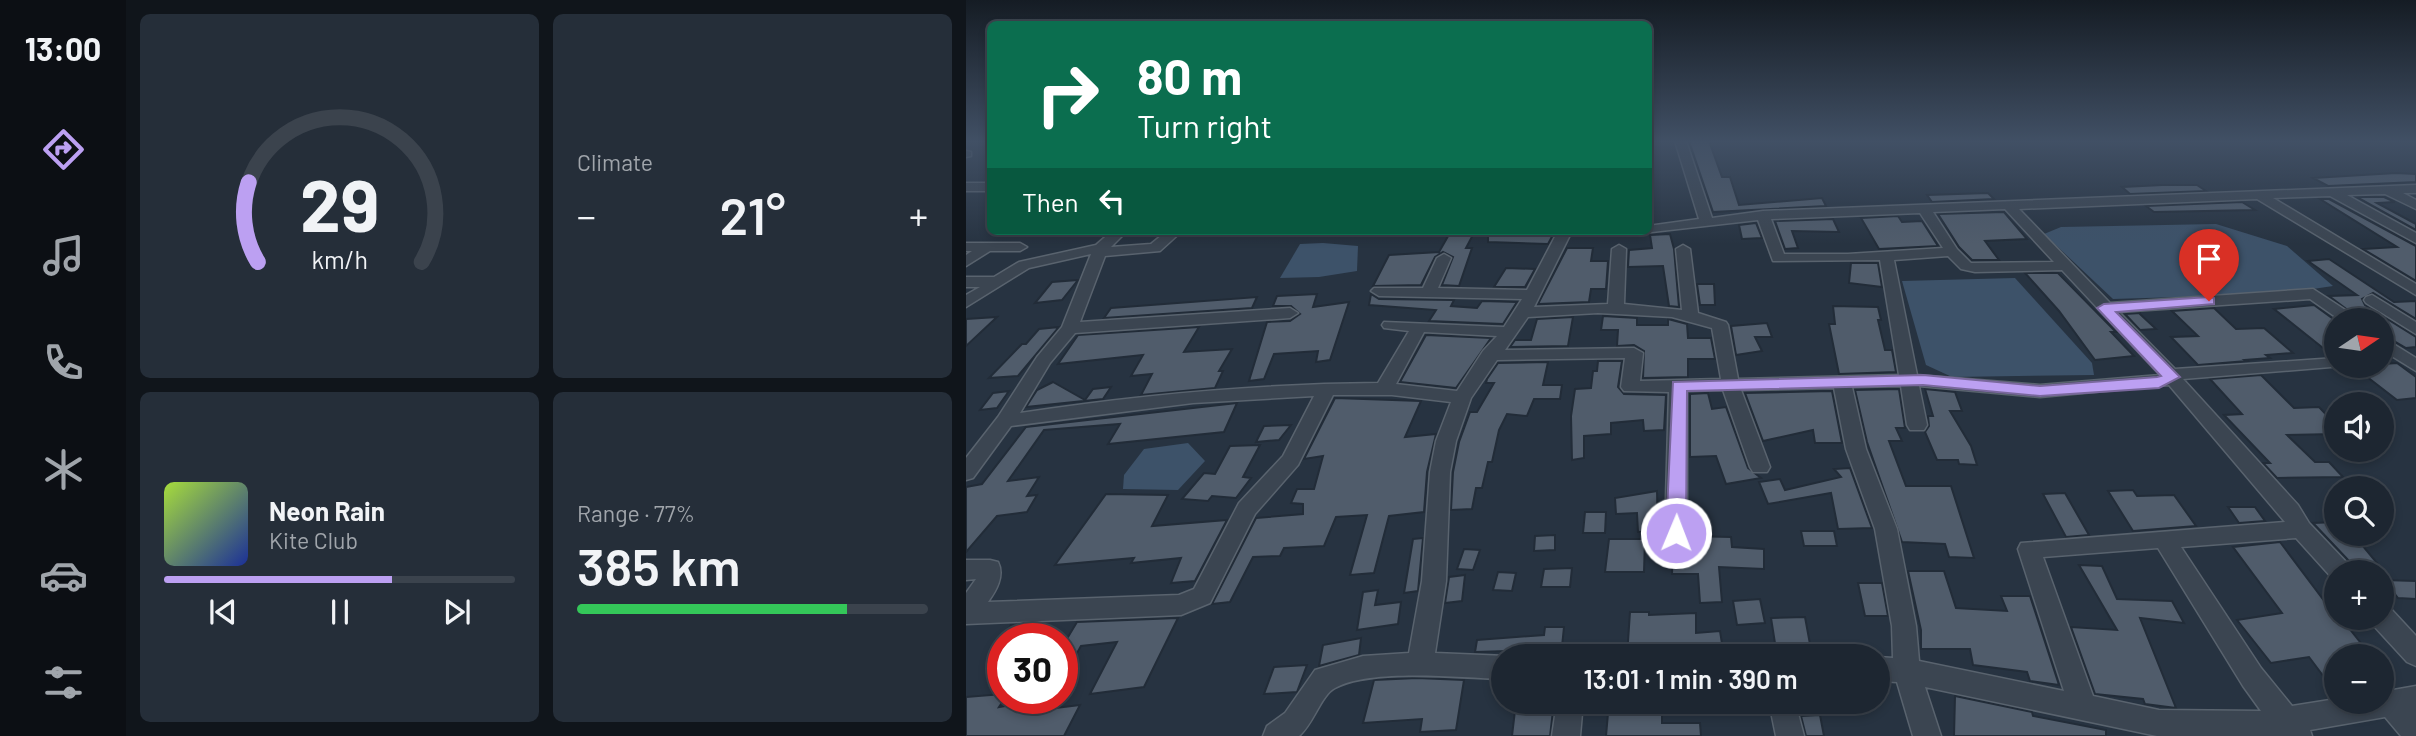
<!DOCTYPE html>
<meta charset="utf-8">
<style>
:root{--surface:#1d2631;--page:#252e39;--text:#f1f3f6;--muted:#a0a5ab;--line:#3b434d;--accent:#bca0f2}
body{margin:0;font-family:Barlow,sans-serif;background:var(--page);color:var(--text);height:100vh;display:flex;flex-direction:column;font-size:26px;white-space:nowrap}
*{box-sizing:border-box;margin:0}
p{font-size:23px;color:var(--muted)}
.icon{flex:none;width:38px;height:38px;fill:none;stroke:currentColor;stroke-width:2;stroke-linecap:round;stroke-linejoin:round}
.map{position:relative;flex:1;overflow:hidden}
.side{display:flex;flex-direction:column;gap:14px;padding:14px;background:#10151b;width:840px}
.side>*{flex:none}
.banner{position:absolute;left:21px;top:21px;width:665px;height:214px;border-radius:10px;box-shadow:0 4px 10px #0003,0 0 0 2px var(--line);background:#0b6e4f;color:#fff;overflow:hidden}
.needle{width:46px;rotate:77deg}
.buttons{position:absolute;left:1358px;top:308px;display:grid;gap:14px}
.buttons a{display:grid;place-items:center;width:70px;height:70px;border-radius:50%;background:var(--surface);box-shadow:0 4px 10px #0003,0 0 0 2px var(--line);font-size:35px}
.speed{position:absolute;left:21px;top:623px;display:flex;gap:14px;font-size:35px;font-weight:700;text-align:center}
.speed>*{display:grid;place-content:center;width:91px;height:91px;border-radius:50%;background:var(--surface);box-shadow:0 4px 10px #0003,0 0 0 2px var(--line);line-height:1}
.speed .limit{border:10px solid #d22;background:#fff;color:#111}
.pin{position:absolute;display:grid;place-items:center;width:60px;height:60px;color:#fff;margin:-72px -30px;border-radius:50% 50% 50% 0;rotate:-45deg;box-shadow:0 0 7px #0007}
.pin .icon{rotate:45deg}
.me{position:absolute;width:77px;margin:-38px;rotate:1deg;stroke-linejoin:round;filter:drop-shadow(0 0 5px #0008)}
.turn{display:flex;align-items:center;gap:24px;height:147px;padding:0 35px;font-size:32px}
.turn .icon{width:91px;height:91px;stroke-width:2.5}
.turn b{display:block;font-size:49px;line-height:60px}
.then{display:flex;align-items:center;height:66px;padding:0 35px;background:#0003;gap:14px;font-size:26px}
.big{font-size:52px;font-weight:600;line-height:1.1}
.side .widget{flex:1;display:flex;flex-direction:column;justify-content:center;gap:10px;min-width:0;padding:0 24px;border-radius:10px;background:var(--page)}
.side .dial{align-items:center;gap:0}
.dial svg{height:182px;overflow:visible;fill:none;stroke:var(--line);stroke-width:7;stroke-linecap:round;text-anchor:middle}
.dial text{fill:var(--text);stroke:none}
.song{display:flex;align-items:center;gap:21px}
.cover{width:84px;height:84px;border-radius:10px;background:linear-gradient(135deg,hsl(80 70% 55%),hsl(230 70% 35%))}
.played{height:7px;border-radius:4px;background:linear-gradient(90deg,var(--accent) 65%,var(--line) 65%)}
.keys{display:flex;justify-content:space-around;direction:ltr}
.heat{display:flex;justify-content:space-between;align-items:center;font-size:38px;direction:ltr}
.charge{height:10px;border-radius:5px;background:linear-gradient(90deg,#34c759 77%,var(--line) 0)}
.side .tiles{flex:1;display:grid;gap:14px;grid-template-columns:repeat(2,1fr)}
.trip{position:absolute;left:525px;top:644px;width:399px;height:70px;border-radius:35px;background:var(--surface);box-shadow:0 4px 10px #0003,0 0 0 2px var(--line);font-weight:600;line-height:70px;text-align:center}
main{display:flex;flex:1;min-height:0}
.dock{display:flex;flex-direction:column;width:126px;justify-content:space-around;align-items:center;background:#0c0f14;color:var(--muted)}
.dock .icon{width:49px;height:49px}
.dock .active{color:var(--accent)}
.dock b{font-size:32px;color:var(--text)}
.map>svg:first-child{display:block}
</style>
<main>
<nav class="dock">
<b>13:00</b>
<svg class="icon active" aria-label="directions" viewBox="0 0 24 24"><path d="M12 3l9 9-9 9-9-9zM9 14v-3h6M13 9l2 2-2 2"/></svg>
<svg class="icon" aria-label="music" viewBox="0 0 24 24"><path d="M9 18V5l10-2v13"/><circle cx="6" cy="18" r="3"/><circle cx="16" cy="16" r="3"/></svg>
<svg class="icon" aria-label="phone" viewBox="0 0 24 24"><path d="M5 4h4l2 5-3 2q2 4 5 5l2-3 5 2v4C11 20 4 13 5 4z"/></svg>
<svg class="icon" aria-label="climate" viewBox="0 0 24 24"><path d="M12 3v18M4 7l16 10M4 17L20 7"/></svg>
<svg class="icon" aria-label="car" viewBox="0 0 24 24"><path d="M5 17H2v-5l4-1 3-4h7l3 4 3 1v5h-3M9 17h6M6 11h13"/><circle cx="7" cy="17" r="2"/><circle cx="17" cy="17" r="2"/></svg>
<svg class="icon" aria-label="filters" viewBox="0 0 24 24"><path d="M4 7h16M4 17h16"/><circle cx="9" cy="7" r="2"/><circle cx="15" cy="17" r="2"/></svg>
</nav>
<section class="side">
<div class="tiles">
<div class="widget dial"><svg viewBox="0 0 100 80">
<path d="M14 69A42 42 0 1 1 86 69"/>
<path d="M14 69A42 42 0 0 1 10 34" stroke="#bca0f2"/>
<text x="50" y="56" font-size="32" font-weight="700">29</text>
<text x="50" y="72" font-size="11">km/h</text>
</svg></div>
<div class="widget"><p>Climate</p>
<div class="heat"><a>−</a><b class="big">21°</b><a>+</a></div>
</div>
<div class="widget">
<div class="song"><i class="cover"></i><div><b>Neon Rain</b><p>Kite Club</p></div></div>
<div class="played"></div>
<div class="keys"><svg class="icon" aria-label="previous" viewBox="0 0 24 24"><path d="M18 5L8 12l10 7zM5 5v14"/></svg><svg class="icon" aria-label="pause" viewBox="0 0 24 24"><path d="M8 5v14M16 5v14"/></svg><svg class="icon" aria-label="next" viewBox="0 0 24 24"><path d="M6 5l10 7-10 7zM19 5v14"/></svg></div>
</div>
<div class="widget"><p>Range · 77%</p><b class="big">385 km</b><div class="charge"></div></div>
</div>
</section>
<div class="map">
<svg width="1450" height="736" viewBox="0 0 1450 736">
<rect width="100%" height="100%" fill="#273341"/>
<g fill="#3d5269">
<polygon points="1250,224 1321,246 1367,286 1313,294 1147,299 1078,234 1095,227"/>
<polygon points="357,243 392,246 391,271 353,277 314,278 334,244"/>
<polygon points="1049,278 1126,363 1128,375 986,377 960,365 936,281"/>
<polygon points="222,443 239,461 212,490 157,489 158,475 178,449"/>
</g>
<g fill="#505c6b" stroke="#222c38" stroke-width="2">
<polygon points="723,141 743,141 756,177 764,177 773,205 856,198 860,206 747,212"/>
<polygon points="1430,173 1450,174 1450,182 1362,186 1347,178"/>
<polygon points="1196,185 1231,185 1240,191 1164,194 1156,187"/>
<polygon points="1022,193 1028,199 966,202 961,195"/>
<polygon points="1391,197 1418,197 1429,202 1411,203 1450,224 1450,230"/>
<polygon points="1354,199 1363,199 1450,246 1450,281 1397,249 1431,247"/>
<polygon points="1276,202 1289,210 1188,212 1180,206"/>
<polygon points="1038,212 1061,239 1019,241 1033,260 1006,260 993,247 972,214"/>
<polygon points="932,216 936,222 956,221 972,246 913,249 895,218"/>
<polygon points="867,219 873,232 826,231 832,248 819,249 809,221"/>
<polygon points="790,223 796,238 776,239 773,225"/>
<polygon points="485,231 509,231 500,248 506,248 493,286 476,285 487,257 477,252 469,257 455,285 407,286 423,255 473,252"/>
<polygon points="522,231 589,231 582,244 522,242"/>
<polygon points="704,234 708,249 713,307 703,306 697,266 662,267 663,250 686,248 684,235"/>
<polygon points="601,248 627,248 625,261 642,261 640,289 625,289 623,302 572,304"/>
<polygon points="1363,259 1428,302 1450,301 1450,319 1407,293 1396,299 1399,305 1450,337 1450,347 1440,348 1416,334 1416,320 1395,320 1363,296 1391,295 1342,261"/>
<polygon points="885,263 912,263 916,287 883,283"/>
<polygon points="540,268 569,269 559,287 528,287"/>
<polygon points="1059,273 1092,273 1150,332 1145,332 1168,356 1129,360 1093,311"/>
<polygon points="112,280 96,300 69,303 86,282"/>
<polygon points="731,284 748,284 749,305 734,305"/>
<polygon points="351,294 347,307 383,302 364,360 350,362 352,351 308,354 298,379 283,381 301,322 324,321 334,314 325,306 307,306 311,296"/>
<polygon points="405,294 413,299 488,300 485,306 511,308 516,301 551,302 537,324 463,321 470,310 403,305"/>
<polygon points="291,297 286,308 138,318 145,308"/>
<polygon points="1348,305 1370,321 1370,351 1362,352 1308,309"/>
<polygon points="867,306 912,307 915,320 912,320 919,350 926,350 930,372 873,374 863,324 869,324"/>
<polygon points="1248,308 1270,329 1298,328 1327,353 1300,355 1304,358 1279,360 1281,361 1232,365 1205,337 1232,336 1206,311"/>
<polygon points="1174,313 1174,314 1190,329 1174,330 1159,314"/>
<polygon points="637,316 671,318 671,325 702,325 702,319 721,324 722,338 745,338 749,359 722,359 722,377 677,378 678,351 668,345 651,346 652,330 635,330"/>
<polygon points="31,317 0,346 0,319"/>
<polygon points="607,317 602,346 544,347 549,340 565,340 571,319"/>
<polygon points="801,323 806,337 789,337 796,351 770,355 765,326"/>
<polygon points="93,327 52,376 23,378 56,344 60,344 73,329"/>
<polygon points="233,327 218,352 266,349 253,371 257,371 249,388 175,395 186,374 165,376 177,355 92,364 112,335"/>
<polygon points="460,335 525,338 490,388 434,382"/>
<polygon points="632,361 656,361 652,387 658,394 700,395 698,430 678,431 677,420 645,423 645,434 618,436 618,458 606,460 605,416 609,389 625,388 627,371 631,371"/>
<polygon points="582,362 577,385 596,385 594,399 568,399 561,416 541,414 533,430 526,462 522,462 516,488 510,488 506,509 485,510 487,472 493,442 504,412 511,412 528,383 520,383 521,379 532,363"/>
<polygon points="1431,363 1450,377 1450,398 1431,400 1387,366"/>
<polygon points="1295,375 1328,408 1353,407 1370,425 1370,434 1321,435 1349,462 1363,462 1377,477 1311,478 1297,463 1304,463 1258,415 1276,414 1244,379"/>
<polygon points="87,382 119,400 127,389 145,387 137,399 60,407 71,390"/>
<polygon points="933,389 939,428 930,428 936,441 923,441 940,486 985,486 1008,558 983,557 979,544 936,542 901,442 889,390"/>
<polygon points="959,389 989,392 996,411 984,411 1005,446 1011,465 993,464 992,460 971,460 959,432 963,426 962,416 967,416"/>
<polygon points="43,391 31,408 14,410 27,393"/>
<polygon points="866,391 876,443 849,443 847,430 797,441 779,393"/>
<polygon points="742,393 746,409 760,407 782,468 795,478 760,484 750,456 724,457 724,394"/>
<polygon points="369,398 455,401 439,437 470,434 461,472 458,512 423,516 408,573 384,575 401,515 370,517 358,546 318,548 314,556 287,557 264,602 246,604 290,518 337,514 337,504 325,503 331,489 348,489 357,456 338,459"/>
<polygon points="271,403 258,432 142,444 154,424 78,430 42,481 73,477 61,496 71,495 61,512 31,516 0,552 0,487 16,484 60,427"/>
<polygon points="325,425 313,440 290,442 298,426"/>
<polygon points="294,445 277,477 285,478 270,498 246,496 242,501 216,499 238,473 249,474 264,446"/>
<polygon points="884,468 906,528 872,529 865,493 802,504 793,482 814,479 819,490 875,477 868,469"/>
<polygon points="1167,490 1171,496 1208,495 1230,526 1167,531 1142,491"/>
<polygon points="691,491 692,531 672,532 671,513 650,514 649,498"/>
<polygon points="1099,493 1123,535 1100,537 1077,494"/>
<polygon points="140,494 202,495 186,526 261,520 229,581 205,583 215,558 165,563 168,558 89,565"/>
<polygon points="1262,507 1289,507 1299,521 1273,523"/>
<polygon points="619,512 640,512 639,533 617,533"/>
<polygon points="1370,522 1370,534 1387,534 1411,563 1384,562 1347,523"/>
<polygon points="835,531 868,531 871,546 838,546"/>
<polygon points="589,535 589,550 568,551 569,536"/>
<polygon points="722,536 765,537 766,547 798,549 798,569 753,567 756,602 734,603 732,574 706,574 707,544 719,541"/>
<polygon points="457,538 452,591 438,593 447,539"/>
<polygon points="643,539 679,539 678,572 639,572"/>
<polygon points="1314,542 1365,610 1370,612 1370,618 1375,618 1405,656 1370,656 1370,693 1343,657 1305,663 1271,620 1316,613 1267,547"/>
<polygon points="498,549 514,550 507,570 491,569"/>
<polygon points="1113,565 1136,566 1151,599 1206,601 1218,623 1174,618 1210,708 1179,704 1177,699 1129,694 1105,627 1151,630"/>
<polygon points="606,568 604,587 575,587 578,569"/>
<polygon points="942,571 978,571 990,608 1041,611 1035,596 1064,596 1093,685 1064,681 1061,672 1007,665 1004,649 955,649 955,630"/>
<polygon points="532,572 550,573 546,591 527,590"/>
<polygon points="499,575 496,601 479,603 483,577"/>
<polygon points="1418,580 1450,581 1450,599 1432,598"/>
<polygon points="892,583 916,583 922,616 899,616"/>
<polygon points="412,590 409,605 435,602 432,624 391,630 397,592"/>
<polygon points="794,599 799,623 771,625 767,601"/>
<polygon points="664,612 683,612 683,615 730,613 730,633 754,631 758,656 661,656"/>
<polygon points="839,617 846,655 811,656 805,618"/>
<polygon points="212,618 178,687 124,694 151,642 115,646 96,680 96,647 111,622"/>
<polygon points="73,624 63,639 35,639 45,625"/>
<polygon points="579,627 598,627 595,656 576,656 577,650 509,652 511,640 578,635"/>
<polygon points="395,638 393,655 353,666 357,645"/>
<polygon points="341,665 331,692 298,694 308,667"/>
<polygon points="451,678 498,680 490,730 454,732 456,719 397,723 408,680"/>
<polygon points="37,694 39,698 33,707 84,698 86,698 81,709 114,705 98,736 0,736 0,697"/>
<polygon points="989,696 1066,712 1067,716 1140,730 1140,736 988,736"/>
<polygon points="550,702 588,702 584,736 546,736"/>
<polygon points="643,702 696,702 696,723 734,723 735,736 640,736"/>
<polygon points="854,715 858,736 840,736 835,716"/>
</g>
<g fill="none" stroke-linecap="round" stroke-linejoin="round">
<g stroke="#59636e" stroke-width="3">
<g id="minor">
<path d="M709,141H720L746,218L797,211L1450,185V193H1437L1450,200V209L1419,194L1381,195L1450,233V243L1364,196L1307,198L1450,284V295L1291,199L1053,209L1144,303L1347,289L1390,317L1392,320H1374L1344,299L1153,312L1209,369L1370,358V366H1377L1217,379L1332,505L1343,523L1383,565L1387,572H1370V580L1367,579L1330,538L1215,547L1295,668L1326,706L1370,699V702H1416V692L1450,686V736H1435L1419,717L1344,730L1346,736H1191L959,687L975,736H947L931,682L912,681V657L927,658L926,626L909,529L880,449L868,388L775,390L804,467L801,472H787L784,467L757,390L721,391V533L718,539L710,542L702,539L699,533L703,392L658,391L655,387L659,358L531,360L505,398L490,441L484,472L480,581L469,653L540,656H537V679C494,678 406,668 369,688C355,695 347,725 333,736H297L301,726L319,713L349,670L397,656L443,653L456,581L464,472L470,441L485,402L426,395H367L332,465L289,514L244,603L215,615L0,624V593L10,579L0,580V560H24L32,562C39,576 30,591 22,602L213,595L228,589L273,503L317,456L348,396L227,403L45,426L7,478L0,480V458L32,417L71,357L96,327L125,254L63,268L0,307V295L14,287H0V277H28L53,262L130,245L146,231H161L145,247L185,244L201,231H216L194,251L139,256L114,322L324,308L332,313L324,318L109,333L84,363L54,413C173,395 292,384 412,383L443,331L418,328L416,325L418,322L538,327L556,299L413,296L405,291L408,288H457L471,258L478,254L485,258L472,288L561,290L592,231H606L568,307L642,304L646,249L653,245L660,249L658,304L716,310L710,249L717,245L724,249L732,313L760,322L762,325L772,379L933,375L914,260L807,261L792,220L677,233L676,231H682V226L733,219ZM1039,209L1088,262L1005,263L991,249L967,212ZM954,213L977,248L882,254H818L805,219ZM982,256L995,269L1009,272L1096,270L1194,375L1074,385L951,375L928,260ZM632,313L706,317L746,328L755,379L674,381L677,353L668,348L539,350L562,317ZM458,332L531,336L517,351L491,391L430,384ZM1203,385L1319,522L1055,543L1052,549L1098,691L953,661L950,626L931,529L900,449L886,387L935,386L941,425L944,430H958L961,425L953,386L1074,397ZM1192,548L1277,686L1295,711L1193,710L1127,696L1077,557Z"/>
<polygon points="0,151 5,152 5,156 0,157"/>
<rect x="0" y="183" width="24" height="8"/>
<polygon points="0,243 54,243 61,247 54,251 24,251 0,266 0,255 6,251 0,251"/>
<polygon points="1406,295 1450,322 1450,334 1400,303 1398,300 1400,297"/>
<polygon points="1416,337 1450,358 1450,371 1416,350"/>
<polygon points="1416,606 1425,609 1450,636 1450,666 1441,662 1407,625 1404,618 1416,618"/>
<polygon points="591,702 617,702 614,736 586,736"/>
<polygon points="803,702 829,702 838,736 810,736"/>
</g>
</g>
<use href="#minor" fill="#3b4551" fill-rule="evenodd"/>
</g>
<linearGradient id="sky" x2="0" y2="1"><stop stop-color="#151c24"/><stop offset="0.58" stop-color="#415065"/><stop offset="1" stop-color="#415065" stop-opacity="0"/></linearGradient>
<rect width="1450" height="244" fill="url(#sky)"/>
<polygon fill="#bca0f2" stroke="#7a689d" stroke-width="2" points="1243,297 1248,298 1248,304 1150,312 1214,377 1193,388 1074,396 957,385 721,391 720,533 717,538 702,538 700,533 707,382 957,375 1074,386 1191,377 1195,376 1131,308 1138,304"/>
</svg>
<div class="buttons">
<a><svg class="needle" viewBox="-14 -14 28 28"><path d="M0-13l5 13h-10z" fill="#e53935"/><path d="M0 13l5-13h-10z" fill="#a0a5ab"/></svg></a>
<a><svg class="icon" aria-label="sound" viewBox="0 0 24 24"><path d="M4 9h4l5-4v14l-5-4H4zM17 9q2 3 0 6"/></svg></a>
<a><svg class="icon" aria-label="search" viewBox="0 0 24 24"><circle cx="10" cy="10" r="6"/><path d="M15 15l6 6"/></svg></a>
<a>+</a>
<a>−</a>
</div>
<div class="speed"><div class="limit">30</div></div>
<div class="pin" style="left:1243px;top:301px;background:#d93025"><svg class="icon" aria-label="arrive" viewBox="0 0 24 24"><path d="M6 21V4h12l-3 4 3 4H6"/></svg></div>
<svg class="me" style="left:710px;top:533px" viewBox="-20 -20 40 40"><circle r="17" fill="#bca0f2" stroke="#fff" stroke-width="3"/><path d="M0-11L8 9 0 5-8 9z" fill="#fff"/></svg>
<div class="trip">13:01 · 1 min · 390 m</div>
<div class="banner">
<div class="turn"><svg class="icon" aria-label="right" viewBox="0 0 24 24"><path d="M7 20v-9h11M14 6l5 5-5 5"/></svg><div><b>80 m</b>Turn right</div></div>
<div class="then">Then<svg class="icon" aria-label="left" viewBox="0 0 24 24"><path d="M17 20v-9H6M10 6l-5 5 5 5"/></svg></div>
</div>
</div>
</main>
